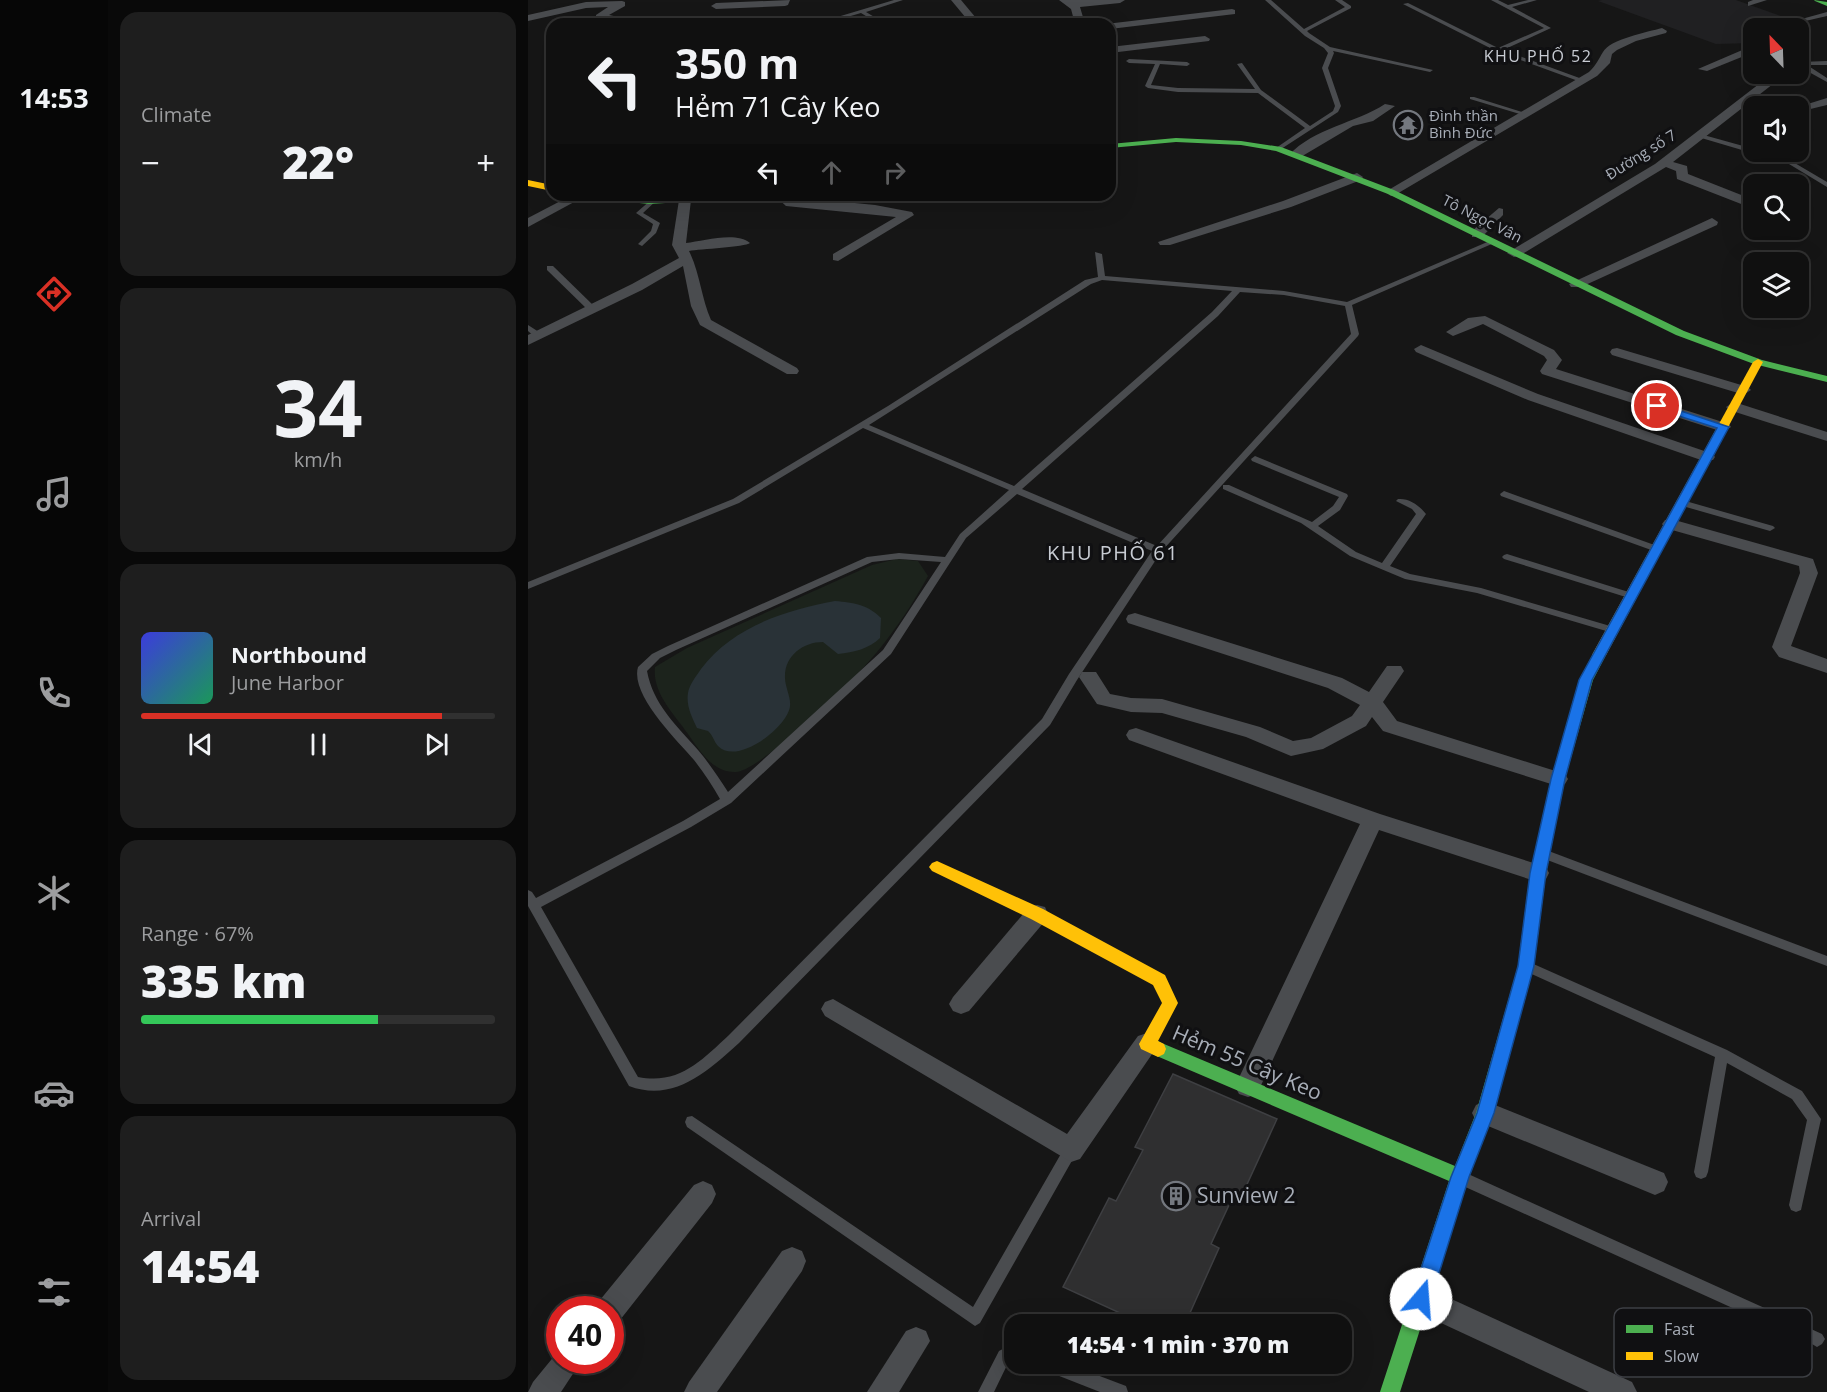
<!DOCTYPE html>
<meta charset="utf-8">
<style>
:root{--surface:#101010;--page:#1e1e1e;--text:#f1f3f6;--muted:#9c9d9f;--line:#303030;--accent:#d93025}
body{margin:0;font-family:"Open Sans",sans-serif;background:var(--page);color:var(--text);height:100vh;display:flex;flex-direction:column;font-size:22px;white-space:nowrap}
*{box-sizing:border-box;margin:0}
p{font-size:20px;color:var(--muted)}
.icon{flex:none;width:33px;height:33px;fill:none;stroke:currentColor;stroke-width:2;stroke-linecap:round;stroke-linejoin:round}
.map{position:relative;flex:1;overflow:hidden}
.drawer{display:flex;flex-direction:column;gap:12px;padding:12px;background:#090909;width:420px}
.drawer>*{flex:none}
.hud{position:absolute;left:18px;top:18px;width:570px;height:183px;border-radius:18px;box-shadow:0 6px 24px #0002,0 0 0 2px var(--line);background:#101010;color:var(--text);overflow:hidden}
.needle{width:39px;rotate:337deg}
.tools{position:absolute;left:1215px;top:18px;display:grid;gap:12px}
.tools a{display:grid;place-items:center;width:66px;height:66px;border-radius:12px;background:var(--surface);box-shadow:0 6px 24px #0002,0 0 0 2px var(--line);font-size:30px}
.speed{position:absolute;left:18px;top:1296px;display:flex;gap:12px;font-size:30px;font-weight:700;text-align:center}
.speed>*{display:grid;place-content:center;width:78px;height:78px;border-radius:50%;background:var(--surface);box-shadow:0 6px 24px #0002,0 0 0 2px var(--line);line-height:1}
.speed .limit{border:9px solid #d22;background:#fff;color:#111}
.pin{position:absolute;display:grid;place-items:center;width:51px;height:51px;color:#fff;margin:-26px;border:3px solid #fff;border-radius:50%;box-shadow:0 2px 6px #0007}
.me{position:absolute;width:66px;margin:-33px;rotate:18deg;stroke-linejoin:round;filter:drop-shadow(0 0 4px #0008)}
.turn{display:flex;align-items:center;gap:21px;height:126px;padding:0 30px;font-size:27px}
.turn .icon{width:78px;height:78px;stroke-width:2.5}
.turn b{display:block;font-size:42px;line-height:51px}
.lanes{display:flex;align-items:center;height:57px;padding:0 30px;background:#0003;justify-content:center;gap:30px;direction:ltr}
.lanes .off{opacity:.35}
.big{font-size:45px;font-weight:800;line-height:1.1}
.drawer .widget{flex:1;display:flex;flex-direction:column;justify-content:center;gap:9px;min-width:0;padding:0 21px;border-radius:18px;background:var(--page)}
.drawer .dial{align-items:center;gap:0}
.dial b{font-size:78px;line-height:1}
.song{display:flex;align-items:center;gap:18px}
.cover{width:72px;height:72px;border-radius:9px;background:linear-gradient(135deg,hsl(240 70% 55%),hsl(150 70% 35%))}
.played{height:6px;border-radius:3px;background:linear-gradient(90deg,var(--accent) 85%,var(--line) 85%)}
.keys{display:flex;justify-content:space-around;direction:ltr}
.heat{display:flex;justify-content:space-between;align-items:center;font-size:33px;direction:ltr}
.charge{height:9px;border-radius:4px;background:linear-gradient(90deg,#34c759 67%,var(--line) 0)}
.trip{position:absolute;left:476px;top:1314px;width:348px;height:60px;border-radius:18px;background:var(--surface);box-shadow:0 6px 24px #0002,0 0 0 2px var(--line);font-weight:800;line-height:60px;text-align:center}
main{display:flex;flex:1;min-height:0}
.tabs{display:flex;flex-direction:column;width:108px;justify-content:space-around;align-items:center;background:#060606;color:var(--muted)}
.tabs .icon{width:42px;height:42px}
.tabs .active{color:var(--accent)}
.tabs b{font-size:27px;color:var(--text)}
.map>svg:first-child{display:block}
</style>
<main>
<nav class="tabs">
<b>14:53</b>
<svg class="icon active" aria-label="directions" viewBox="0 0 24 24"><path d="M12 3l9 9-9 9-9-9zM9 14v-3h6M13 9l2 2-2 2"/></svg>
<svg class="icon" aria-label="music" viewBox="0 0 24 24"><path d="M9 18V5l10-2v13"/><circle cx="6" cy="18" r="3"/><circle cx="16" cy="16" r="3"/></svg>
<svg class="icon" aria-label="phone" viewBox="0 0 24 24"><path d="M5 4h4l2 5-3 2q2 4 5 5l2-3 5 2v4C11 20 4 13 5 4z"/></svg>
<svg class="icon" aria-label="climate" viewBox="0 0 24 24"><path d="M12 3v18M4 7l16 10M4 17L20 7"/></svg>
<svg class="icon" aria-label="car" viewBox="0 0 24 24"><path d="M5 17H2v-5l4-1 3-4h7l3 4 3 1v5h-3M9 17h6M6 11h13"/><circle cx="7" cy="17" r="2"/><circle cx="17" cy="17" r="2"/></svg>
<svg class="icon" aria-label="filters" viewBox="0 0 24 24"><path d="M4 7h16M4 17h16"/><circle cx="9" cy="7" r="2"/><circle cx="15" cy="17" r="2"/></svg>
</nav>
<section class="drawer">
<div class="widget"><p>Climate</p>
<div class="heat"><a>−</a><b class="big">22°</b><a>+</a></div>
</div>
<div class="widget dial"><b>34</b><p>km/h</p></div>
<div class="widget">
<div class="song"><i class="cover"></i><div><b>Northbound</b><p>June Harbor</p></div></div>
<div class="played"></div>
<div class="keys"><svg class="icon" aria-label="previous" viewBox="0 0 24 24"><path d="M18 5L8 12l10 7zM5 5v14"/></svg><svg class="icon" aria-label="pause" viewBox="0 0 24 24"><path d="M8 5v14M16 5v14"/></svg><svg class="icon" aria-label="next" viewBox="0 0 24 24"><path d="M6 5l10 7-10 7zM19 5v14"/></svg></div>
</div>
<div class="widget"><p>Range · 67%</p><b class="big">335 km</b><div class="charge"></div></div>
<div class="widget"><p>Arrival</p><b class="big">14:54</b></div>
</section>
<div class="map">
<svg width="1299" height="1392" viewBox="0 0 1299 1392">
<rect width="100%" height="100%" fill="#161616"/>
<polygon fill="#202022" points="1074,0 1208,0 1281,26 1271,30 1226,28 1225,43 1188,44 1070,1"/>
<path fill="#1c231c" d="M369,559L390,561L400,576C386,602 368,629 349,652C331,675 233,771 208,772C185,773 172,751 160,734C146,714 124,693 127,667L159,648L344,565Z"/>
<path fill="#293237" d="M307,601C326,603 339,604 353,618L352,638C341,649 326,652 310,654L295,642C275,642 256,656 257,678C257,687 263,697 262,706C260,727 209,766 190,746C186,742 185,735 180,731L169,728C164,717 158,706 160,693C161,685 169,675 173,669C204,627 258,610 307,601Z"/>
<polygon fill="#2f2f30" stroke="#3e3f42" stroke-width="1.5" points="645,1074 749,1119 715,1193 708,1190 683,1244 691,1248 657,1324 616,1324 535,1287 581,1198 588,1201 615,1150 607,1147"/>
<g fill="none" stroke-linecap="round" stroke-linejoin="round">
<g fill="#4a4c4f" fill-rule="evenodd">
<polygon points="366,0 375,0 338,12 358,24 351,24 333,13 295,24 286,24"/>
<polygon points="737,0 743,0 776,29 817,7 807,0 814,0 823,6 823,8 779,31 781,33 802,47 905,70 902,72 805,51 806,53 800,68 813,106 810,112 750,151 747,149 748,148 777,128 730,93 650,92 620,88 617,86 627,64 601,63 598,61 601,59 659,62 662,64 659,66 632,64 623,85 650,88 727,89 709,64 714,63 733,90 782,126 805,111 807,106 794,68 800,53 796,48 777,36"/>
<polygon points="963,0 970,0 980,5 1000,0 1009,0 984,7 1023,28 975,50 1057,80 1057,82 1053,82 968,51 875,4 880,3 970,48 1016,28"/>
<polygon points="1299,12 1299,16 1273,22 1270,20"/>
<polygon points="1299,61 1299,65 1279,65 1299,78 1299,82 1270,66 1272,62"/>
<polygon points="942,97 946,97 1000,114 995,115 942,99"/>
<polygon points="1172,134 1226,149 1226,152 1231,152 1265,162 1299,182 1299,187 1261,164 1170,137 1170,135"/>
<polygon points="476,195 482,195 478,199 475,197"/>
<polygon points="124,199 129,200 115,213 132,223 128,233 114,246 110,244 123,231 125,224 108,213"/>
<path d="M964,240L968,242L966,243L824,305L831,334L830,336L633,552L549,680L522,725L211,1043C180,1071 146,1103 101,1086L0,906V890L4,892L8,898L155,821L192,799C184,785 176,773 166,760C149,740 102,695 110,667L124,654L140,646L339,557L371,553L417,557L432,534L481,490L335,428L211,503L0,589V582L205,499L360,406L557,280L570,277L567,252L574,254L577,276L756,291L819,302ZM574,280L704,291L684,312L486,486L341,425L563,284ZM712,292L756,295L817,306L823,334L629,546L494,489L690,316ZM489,494L624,551L541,674L514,719L201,1035C173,1061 151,1085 110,1077L13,907L163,827L203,803L363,654L438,538ZM371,559L413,562L355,650L200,792C191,778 181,763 170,750C148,725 125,704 119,671L132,658L148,650L344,562Z"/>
<polygon points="19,266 25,266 67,307 67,311 61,311 19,270"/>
<polygon points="0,325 14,334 14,338 8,338 0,331"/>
<path d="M727,456L819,494L820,496L812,510L790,526L828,552L854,563L888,514L884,509L868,501L870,499C881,498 891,505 898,514L862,566L882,574L953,588L1089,628L1090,630L1085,633L949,593L877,579L822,556L773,523L695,489V485H701L784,522L805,506L811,497L724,461L723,459Z"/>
<polygon points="976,491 1132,547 1134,549 1129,552 1126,551 973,496 972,494"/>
<polygon points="1154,500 1245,526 1247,528 1242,531 1151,505 1149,503"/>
<polygon points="979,554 1107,594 1109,596 1107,598 1101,598 976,559 974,557 976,555"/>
<polygon points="1018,850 1299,956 1299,966 1014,858 1012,855 1014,852"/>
<polygon points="1001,962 1199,1050 1274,1091 1293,1119 1273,1210 1268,1212 1263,1210 1261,1205 1279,1120 1264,1099 1199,1063 1180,1172 1178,1177 1173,1179 1168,1177 1166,1172 1187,1057 997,971 995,967 997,963"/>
<polygon points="164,1116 445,1307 538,1145 543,1143 548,1145 550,1150 452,1323 447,1326 159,1127 157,1122 159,1117"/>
<polygon points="938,1173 1294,1334 1297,1339 1294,1344 1289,1347 1284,1344 933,1185 931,1180 933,1175"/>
<polygon points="486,1343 486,1359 481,1361 466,1392 450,1392 471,1351"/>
<polygon points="514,1364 540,1364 598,1386 600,1392 572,1392 516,1370"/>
</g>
<g fill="#4a4c4f" fill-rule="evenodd">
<polygon points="262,0 260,5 257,6 188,9 183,6 188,3"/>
<polygon points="423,0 433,0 453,24 443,24"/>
<polygon points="531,0 597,0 592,3 552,7 557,24 547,24 543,9"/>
<polygon points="1225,0 1239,0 1220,6 1220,2"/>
<polygon points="94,1 97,2 97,6 81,15 124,24 99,24 68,19 68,15 80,7 58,8 0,21 0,15 58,2"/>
<polygon points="704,9 707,10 707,14 582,29 582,24 578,24"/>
<path d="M1134,28L1139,31L1138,33L1108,41L1089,50L1084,54L1082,63L1069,76L867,195L863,196L857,192L1061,72C1069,64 1070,60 1075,52C1082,39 1120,32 1134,28Z"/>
<polygon points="677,36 682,39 681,41 582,53 582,47"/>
<polygon points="1226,45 1226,52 1179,71 1170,69"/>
<polygon points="1270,61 1276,62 1276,66 1270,67"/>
<polygon points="1244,74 1254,74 1254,77 1145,162 1159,166 1160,174 1226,200 1226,209 1149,179 1148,171 1138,167 991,256 986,257 979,253 1127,164"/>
<polygon points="1299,98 1299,105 1270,112 1270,107"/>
<path d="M857,104L867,106L845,121L825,126L771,158L761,155C786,128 828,123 857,104Z"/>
<polygon points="829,173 835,177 833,180 763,207 642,245 632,245 630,242 755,201"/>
<polygon points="44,195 59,195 0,227 0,218"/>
<polygon points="246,195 347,205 384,212 386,215 310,261 305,260 305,254 368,217 258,206"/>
<path d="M157,196L163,200L158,243C175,241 208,231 222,243C217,247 172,249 161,251C172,273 173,297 183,320L269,368L271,371L269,374H259L172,325L163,306L155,266L114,290L0,345V335L104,284L151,258L144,245L151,200Z"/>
<polygon points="971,208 975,209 975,215 954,237 944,237 944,231"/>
<polygon points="1184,218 1190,222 1189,225 1053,287 1043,287 1041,284"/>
<polygon points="957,316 1026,350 1034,360 1028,369 1201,424 1203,427 1195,432 1189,430 1014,374 1012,371 1019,360 1016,356 955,324 925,336 918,332 940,318"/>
<polygon points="893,345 1010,394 1185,454 1187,457 1185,460 1173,460 1000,400 888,352 886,349"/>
<polygon points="1089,348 1220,387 1223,390 1215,395 1210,393 1084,355 1082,352 1084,349"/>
<polygon points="1206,402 1299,432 1299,441 1201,410 1198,407"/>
<polygon points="1143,519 1285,559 1290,573 1263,646 1299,659 1299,673 1251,657 1244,647 1272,573 1271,566 1137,528 1134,524 1137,520"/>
<polygon points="607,613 814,678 841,692 859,666 873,666 876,671 855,702 869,721 1037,774 1040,779 1037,784 1030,787 1023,784 855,731 844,717 838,726 795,749 763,756 718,737 634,713 603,712 569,704 551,677 554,672 568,672 582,694 603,698 634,699 732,727 765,741 783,738 824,716 832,705 800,688 600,623 598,619 600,615"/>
<polygon points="608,728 852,814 1018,867 1021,873 1018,879 1010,882 851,830 729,1094 720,1097 711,1094 707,1086 832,824 601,740 598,735 601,730"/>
<polygon points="509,905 517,907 520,914 517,921 441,1011 433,1014 425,1011 421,1004 425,997 501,907"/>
<polygon points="305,999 539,1134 610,1036 619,1033 628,1036 631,1044 552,1159 543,1162 297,1016 293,1009 297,1002"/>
<polygon points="957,1101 1136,1173 1140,1182 1136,1191 1127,1195 948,1121 944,1113 948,1105"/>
<polygon points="175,1181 184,1185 188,1194 184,1203 92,1320 82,1324 82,1310 68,1310 72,1300 166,1185"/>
<polygon points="264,1247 274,1251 278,1261 274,1271 189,1392 156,1392 161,1382 254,1251"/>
<polygon points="893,1285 1104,1382 1109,1392 1061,1392 883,1309 879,1299 883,1289"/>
<polygon points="388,1327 398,1331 402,1341 371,1392 339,1392 378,1331"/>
<polygon points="32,1349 32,1360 54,1360 33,1392 0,1392 5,1382"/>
</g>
<g fill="#4caf50" fill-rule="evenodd">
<polygon points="1286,0 1299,2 1299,6 1287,1"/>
<polygon points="648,138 713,141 753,147 866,190 1156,331 1234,360 1299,376 1299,382 1226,364 1148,335 860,194 748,151 713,145 648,142 582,148 582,144"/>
<polygon points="59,195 121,198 223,195 219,198 121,204 63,198"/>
<polygon points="1071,651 1078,655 1065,680 1037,779 1018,873 1006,966 966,1113 941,1177 872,1392 852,1392 921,1181 624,1054 622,1049 624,1044 630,1041 636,1044 927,1166 948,1113 990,966 1002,873 1023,779 1051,680 1066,652"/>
</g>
<g fill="#ffc107" fill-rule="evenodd">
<polygon points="0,180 24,185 24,191 0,186"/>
<polygon points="1230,359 1235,362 1078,655 1071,659 1066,658 1064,655 1225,362"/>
<polygon points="409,861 515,909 637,975 650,1003 630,1041 636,1044 638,1049 636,1054 630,1057 613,1049 611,1044 634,1003 625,985 503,919 404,871 401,867 404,863"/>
</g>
</g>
<polygon fill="#1a73e8" stroke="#114b97" stroke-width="1.5" points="1129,403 1201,427 1064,680 1037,779 1018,873 1006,966 966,1113 941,1177 903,1299 900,1306 893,1309 886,1306 883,1299 923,1177 949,1113 990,966 1002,873 1023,779 1051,680 1189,428 1125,408 1124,406"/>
<defs>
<g id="temple-ring" transform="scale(1.5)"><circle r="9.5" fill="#101012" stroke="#74787f" stroke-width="1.5"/><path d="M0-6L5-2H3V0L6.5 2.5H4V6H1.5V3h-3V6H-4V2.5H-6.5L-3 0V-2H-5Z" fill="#74787f"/></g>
<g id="building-ring" transform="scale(1.5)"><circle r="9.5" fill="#101012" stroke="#74787f" stroke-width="1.5"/><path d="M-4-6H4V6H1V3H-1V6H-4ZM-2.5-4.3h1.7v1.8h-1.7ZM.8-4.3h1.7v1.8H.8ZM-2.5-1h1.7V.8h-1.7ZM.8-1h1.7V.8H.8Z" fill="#74787f"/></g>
</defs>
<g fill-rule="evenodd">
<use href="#temple-ring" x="880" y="125"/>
<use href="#building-ring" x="648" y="1196"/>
</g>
<g text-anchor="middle" stroke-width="6" stroke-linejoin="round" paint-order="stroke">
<g font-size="15" fill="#a7adb7" stroke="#101012" text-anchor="start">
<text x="901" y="121">Đình thần<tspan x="901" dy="17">Bình Đức</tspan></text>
</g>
<g font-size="15" fill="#a7adb7" stroke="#101012">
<text transform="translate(1113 155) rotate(-32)" y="5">Đường số 7</text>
<text transform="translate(954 219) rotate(27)" y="5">Tô Ngọc Vân</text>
</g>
<g font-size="16" letter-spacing="1.5" fill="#c8ccd3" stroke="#101012">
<text x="1010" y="62">KHU PHỐ 52</text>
</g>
<g font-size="20" letter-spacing="1.5" fill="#c8ccd3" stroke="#101012">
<text x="585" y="560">KHU PHỐ 61</text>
</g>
<g font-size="21" fill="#a7adb7" stroke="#101012">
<text transform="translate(719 1063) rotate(23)" y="7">Hẻm 55 Cây Keo</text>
</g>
<g font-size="21" fill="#a7adb7" stroke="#101012" text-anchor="start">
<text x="669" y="1203">Sunview 2</text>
</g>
</g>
<rect x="1086" y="1308" width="198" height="69" rx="9" fill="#101012" stroke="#3d3f44" stroke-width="1.5"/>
<rect x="1098" y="1325" width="27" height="8" fill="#4caf50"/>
<rect x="1098" y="1352" width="27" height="8" fill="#ffc107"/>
<g font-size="16" fill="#a7adb7">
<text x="1136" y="1335">Fast</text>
<text x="1136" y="1362">Slow</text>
</g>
</svg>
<div class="tools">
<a><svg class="needle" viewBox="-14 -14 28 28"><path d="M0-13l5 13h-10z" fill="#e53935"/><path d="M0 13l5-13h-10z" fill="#9c9d9f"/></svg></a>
<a><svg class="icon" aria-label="sound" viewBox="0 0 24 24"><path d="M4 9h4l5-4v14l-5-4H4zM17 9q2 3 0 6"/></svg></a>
<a><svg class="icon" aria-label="search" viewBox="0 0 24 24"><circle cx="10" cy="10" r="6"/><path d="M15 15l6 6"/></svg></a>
<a><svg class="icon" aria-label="layers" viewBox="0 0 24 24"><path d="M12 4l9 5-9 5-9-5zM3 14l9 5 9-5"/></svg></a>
</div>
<div class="speed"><div class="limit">40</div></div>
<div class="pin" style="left:1129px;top:406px;background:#d93025"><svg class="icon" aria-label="arrive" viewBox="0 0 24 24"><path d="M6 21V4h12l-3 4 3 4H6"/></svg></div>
<svg class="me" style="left:893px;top:1299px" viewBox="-20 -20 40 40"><circle r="19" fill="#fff"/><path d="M0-13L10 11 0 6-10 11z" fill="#1a73e8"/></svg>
<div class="trip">14:54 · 1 min · 370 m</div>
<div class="hud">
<div class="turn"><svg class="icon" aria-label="left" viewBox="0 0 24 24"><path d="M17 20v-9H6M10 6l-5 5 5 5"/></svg><div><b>350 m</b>Hẻm 71 Cây Keo</div></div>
<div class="lanes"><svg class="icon" aria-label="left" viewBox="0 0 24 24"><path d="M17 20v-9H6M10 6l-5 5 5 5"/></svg><svg class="icon off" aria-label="ahead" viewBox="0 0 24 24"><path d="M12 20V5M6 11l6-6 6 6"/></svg><svg class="icon off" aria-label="right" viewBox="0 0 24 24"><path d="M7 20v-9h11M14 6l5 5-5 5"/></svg></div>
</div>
</div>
</main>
